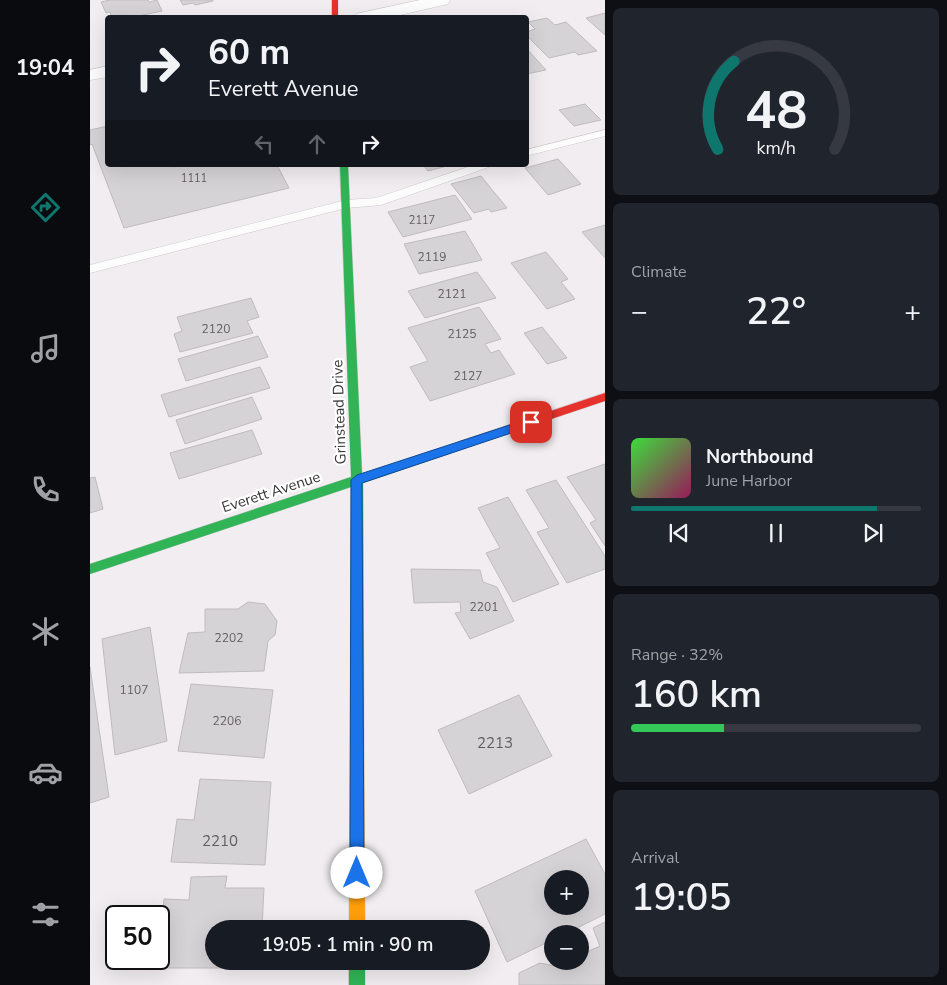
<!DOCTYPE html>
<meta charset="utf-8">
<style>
:root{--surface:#171b24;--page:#20242c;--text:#f1f3f6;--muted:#9ea1a6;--line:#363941;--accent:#0f766e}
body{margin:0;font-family:"Nunito Sans",sans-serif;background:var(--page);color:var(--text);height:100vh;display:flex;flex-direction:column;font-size:19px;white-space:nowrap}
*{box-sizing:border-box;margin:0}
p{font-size:16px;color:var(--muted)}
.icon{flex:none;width:28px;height:28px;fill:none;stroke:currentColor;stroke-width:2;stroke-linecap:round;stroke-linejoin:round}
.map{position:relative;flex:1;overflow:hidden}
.drawer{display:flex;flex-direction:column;gap:8px;padding:8px;background:#0d0f14;width:342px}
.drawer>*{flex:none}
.top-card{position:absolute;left:15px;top:15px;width:424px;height:152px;border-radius:5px;box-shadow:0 5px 20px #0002;background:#171b24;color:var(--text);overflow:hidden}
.buttons{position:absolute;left:454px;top:870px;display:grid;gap:10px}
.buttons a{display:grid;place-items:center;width:45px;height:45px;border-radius:50%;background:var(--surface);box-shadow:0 5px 20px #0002;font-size:25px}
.speed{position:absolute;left:15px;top:905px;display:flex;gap:10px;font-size:25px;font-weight:700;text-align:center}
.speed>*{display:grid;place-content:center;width:65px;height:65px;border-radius:50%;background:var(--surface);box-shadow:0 5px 20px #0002;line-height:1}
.speed .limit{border:2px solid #111;border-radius:8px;background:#fff;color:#111}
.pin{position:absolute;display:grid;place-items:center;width:42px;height:42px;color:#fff;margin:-21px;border-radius:10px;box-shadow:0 2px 8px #0006}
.me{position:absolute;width:55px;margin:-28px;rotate:0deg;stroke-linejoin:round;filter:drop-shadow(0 0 4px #0008)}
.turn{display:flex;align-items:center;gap:18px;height:105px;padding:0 20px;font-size:22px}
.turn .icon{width:65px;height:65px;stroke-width:2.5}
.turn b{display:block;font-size:35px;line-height:42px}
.lanes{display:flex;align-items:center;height:48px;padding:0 20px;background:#0003;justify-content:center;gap:25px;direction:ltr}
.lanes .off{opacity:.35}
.big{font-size:38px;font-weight:600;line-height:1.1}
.drawer .card{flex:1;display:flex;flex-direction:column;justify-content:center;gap:8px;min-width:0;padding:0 18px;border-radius:8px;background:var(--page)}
.drawer .dial{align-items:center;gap:0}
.dial svg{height:130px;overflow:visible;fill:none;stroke:var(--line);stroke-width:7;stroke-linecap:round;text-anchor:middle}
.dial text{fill:var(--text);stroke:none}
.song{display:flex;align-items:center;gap:15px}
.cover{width:60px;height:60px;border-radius:8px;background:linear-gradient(135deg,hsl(120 70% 55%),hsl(330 70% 35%))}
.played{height:5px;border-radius:2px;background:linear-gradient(90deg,var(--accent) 85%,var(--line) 85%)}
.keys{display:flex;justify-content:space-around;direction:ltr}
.heat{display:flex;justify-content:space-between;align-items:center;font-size:28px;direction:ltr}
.charge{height:8px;border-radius:4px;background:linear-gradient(90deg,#34c759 32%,var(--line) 0)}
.trip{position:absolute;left:115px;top:920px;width:285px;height:50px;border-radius:25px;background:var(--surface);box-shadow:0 5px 20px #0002;font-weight:600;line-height:50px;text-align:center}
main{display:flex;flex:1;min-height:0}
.dock{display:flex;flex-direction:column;width:90px;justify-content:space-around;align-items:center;background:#090b0e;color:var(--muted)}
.dock .icon{width:35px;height:35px}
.dock .on{color:var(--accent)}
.dock b{font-size:22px;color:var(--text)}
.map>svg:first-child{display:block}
</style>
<main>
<nav class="dock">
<b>19:04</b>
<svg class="icon on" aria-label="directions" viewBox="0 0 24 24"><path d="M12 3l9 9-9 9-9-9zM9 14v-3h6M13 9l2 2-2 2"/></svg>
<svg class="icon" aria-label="music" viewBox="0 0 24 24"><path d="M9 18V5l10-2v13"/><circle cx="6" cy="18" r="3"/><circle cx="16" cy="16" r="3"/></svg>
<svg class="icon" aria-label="phone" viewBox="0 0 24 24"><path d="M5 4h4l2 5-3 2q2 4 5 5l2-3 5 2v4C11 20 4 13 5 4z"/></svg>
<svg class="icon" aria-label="climate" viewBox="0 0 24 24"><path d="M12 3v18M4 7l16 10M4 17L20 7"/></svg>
<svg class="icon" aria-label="car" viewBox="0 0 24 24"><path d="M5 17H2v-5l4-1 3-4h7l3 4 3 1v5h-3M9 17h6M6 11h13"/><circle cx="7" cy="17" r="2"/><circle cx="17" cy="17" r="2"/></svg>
<svg class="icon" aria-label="filters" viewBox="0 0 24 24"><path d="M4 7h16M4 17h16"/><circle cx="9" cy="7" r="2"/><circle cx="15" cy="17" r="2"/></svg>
</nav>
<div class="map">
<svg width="515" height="985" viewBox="0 0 515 985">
<rect width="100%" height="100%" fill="#f1edf0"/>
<g fill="#d6d3d6" stroke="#bfbcbe" fill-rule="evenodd">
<polygon points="20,0 58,0 59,2 67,0 72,11 39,18 22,18 20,12 16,13 11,2"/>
<polygon points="90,0 123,0 123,1 105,5 103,3 93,5"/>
<polygon points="515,13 515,35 496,18"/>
<polygon points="457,18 465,25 476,22 507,51 488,55 485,52 459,58 436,35 436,32 445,29 438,22"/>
<polygon points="436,48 456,70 436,74"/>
<polygon points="495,104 511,120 484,126 469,110"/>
<polygon points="18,126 18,165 82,165 83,167 93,165 187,165 199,188 34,228 2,144 0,145 0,130"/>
<polygon points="468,159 491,184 458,195 435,168"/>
<polygon points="333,165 361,165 338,171"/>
<polygon points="391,176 417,208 401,212 399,209 384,213 361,184"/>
<polygon points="365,195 382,219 313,237 298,212"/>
<polygon points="515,225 515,258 492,232"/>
<polygon points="375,231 392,260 329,274 314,244"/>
<polygon points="456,252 478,279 471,282 485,299 457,309 421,263"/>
<polygon points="387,272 406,298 335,318 318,291"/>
<polygon points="161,298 169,317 157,321 163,333 90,352 84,334 92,331 87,317"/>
<polygon points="389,307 411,339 395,344 401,353 409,350 425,374 340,401 320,367 338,361 318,328"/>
<polygon points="452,327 477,358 457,364 434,333"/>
<polygon points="168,336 178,357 96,381 88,359"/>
<polygon points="170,367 180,388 79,417 71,395"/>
<polygon points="162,397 172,419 95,444 86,420"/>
<polygon points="162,430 172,454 89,479 80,453"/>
<polygon points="515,464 515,546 500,523 506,520 477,477"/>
<polygon points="5,477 13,509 0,513 0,478"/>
<polygon points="466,480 515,556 515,569 477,583 447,532 459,528 436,490"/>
<polygon points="418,497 469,584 423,602 396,553 410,548 388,508"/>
<polygon points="321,569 390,570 393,582 407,587 424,621 380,639 365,613 371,612 370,602 324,603"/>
<polygon points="158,602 175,604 187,621 185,635 178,641 174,671 89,673 98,633 115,632 115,609 148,609"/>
<polygon points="60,627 77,741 25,755 12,639"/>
<polygon points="0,667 19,797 0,803"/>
<polygon points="101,684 183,690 174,758 88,751"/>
<polygon points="429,695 462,756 379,794 348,730"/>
<polygon points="110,779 181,782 175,865 81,862 87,819 104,820"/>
<path d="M496,839L515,874V914L475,934H462V940L417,962L385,891ZM462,879H490V906H462Z"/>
<polygon points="137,876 135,888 174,888 172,929 124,929 124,961 170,961 170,968 66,968 67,959 69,959 74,899 99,900 101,877"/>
<polygon points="515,922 515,985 429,985 429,973 450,963 465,966 476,961 490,961 490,955 510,946 503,928"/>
</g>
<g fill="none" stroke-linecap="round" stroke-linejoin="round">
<g stroke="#cdcacd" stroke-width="1">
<g id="lane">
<polygon points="515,130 515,136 436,156 436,150"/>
<polygon points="384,165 401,165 399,167 291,205 256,208 0,273 0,265 256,200 286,198"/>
</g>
</g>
<g stroke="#cdcacd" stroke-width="1">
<g id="street">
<polygon points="330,0 360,0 358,4 297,18 264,18 266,14"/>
<polygon points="18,66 18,77 0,80 0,70"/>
</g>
</g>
<g stroke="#cdcacd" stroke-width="1">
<g id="fast">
<polygon points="250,165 258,165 272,474 372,441 376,442 377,445 376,448 273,483 274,746 272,751 267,753 262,751 260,746 261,487 0,574 0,564 261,477"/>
<rect x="259" y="961" width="16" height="24"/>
</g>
</g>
<g stroke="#cdcacd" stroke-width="1">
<polygon id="slow" points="267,739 272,741 274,746 275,929 259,929 260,746 262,741"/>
</g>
<g stroke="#cdcacd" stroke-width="1">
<g id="jam">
<rect x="242" y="0" width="6" height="18"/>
<polygon points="515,393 515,401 372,449 368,448 367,445 368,442"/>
</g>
</g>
<use href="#lane" fill="#fdfcfd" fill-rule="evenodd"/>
<use href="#street" fill="#fdfcfd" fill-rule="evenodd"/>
<use href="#fast" fill="#30b455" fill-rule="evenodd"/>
<use href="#slow" fill="#ff9f0a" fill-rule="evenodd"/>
<use href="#jam" fill="#e5322d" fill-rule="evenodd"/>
</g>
<polygon fill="#1a73e8" stroke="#114b97" points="441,418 446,422 445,425 272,483 274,873 272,878 267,881 262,878 260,873 261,480 267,475"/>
<g text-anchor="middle" stroke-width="4.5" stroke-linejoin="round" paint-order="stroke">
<g font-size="11" fill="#605d60">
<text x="104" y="182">1111</text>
<text x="332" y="224">2117</text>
</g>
<g font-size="12" fill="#605d60">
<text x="342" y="261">2119</text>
<text x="362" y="298">2121</text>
<text x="126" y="333">2120</text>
<text x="372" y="338">2125</text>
<text x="378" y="380">2127</text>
<text x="394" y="611">2201</text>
<text x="139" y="642">2202</text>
<text x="44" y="694">1107</text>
<text x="137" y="725">2206</text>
</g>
<g font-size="15" fill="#383638" stroke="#fff">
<text transform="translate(249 412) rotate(-92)" y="5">Grinstead Drive</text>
<text transform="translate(181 492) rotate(-18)" y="5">Everett Avenue</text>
</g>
<g font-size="15" fill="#605d60">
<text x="405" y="748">2213</text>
<text x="130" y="846">2210</text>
</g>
</g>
</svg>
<div class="buttons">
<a>+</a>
<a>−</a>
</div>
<div class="speed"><div class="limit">50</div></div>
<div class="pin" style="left:441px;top:422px;background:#d93025"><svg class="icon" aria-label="arrive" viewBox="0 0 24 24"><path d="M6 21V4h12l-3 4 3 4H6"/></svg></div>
<svg class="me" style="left:267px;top:873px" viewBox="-20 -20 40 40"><circle r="19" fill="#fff"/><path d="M0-13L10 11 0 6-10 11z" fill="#1a73e8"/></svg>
<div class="trip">19:05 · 1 min · 90 m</div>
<div class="top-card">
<div class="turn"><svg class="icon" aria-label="right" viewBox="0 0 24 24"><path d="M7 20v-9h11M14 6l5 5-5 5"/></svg><div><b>60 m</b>Everett Avenue</div></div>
<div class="lanes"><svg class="icon off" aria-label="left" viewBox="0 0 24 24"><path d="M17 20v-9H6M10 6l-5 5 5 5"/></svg><svg class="icon off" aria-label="ahead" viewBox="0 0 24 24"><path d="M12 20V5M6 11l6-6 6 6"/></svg><svg class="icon" aria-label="right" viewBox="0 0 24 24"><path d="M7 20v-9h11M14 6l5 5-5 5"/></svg></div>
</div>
</div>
<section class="drawer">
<div class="card dial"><svg viewBox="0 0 100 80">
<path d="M14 69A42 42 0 1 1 86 69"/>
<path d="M14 69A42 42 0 0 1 24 15" stroke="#0f766e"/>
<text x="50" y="56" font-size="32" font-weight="700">48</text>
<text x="50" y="72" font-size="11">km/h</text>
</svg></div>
<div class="card"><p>Climate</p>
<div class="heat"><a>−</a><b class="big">22°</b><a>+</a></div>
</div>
<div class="card">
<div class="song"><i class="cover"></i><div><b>Northbound</b><p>June Harbor</p></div></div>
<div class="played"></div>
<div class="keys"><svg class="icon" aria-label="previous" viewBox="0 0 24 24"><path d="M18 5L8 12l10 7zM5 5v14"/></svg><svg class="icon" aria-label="pause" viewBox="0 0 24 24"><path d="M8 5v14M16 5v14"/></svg><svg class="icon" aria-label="next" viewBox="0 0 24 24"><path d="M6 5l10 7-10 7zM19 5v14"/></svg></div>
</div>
<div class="card"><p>Range · 32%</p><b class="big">160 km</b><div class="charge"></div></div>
<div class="card"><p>Arrival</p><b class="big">19:05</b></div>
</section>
</main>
